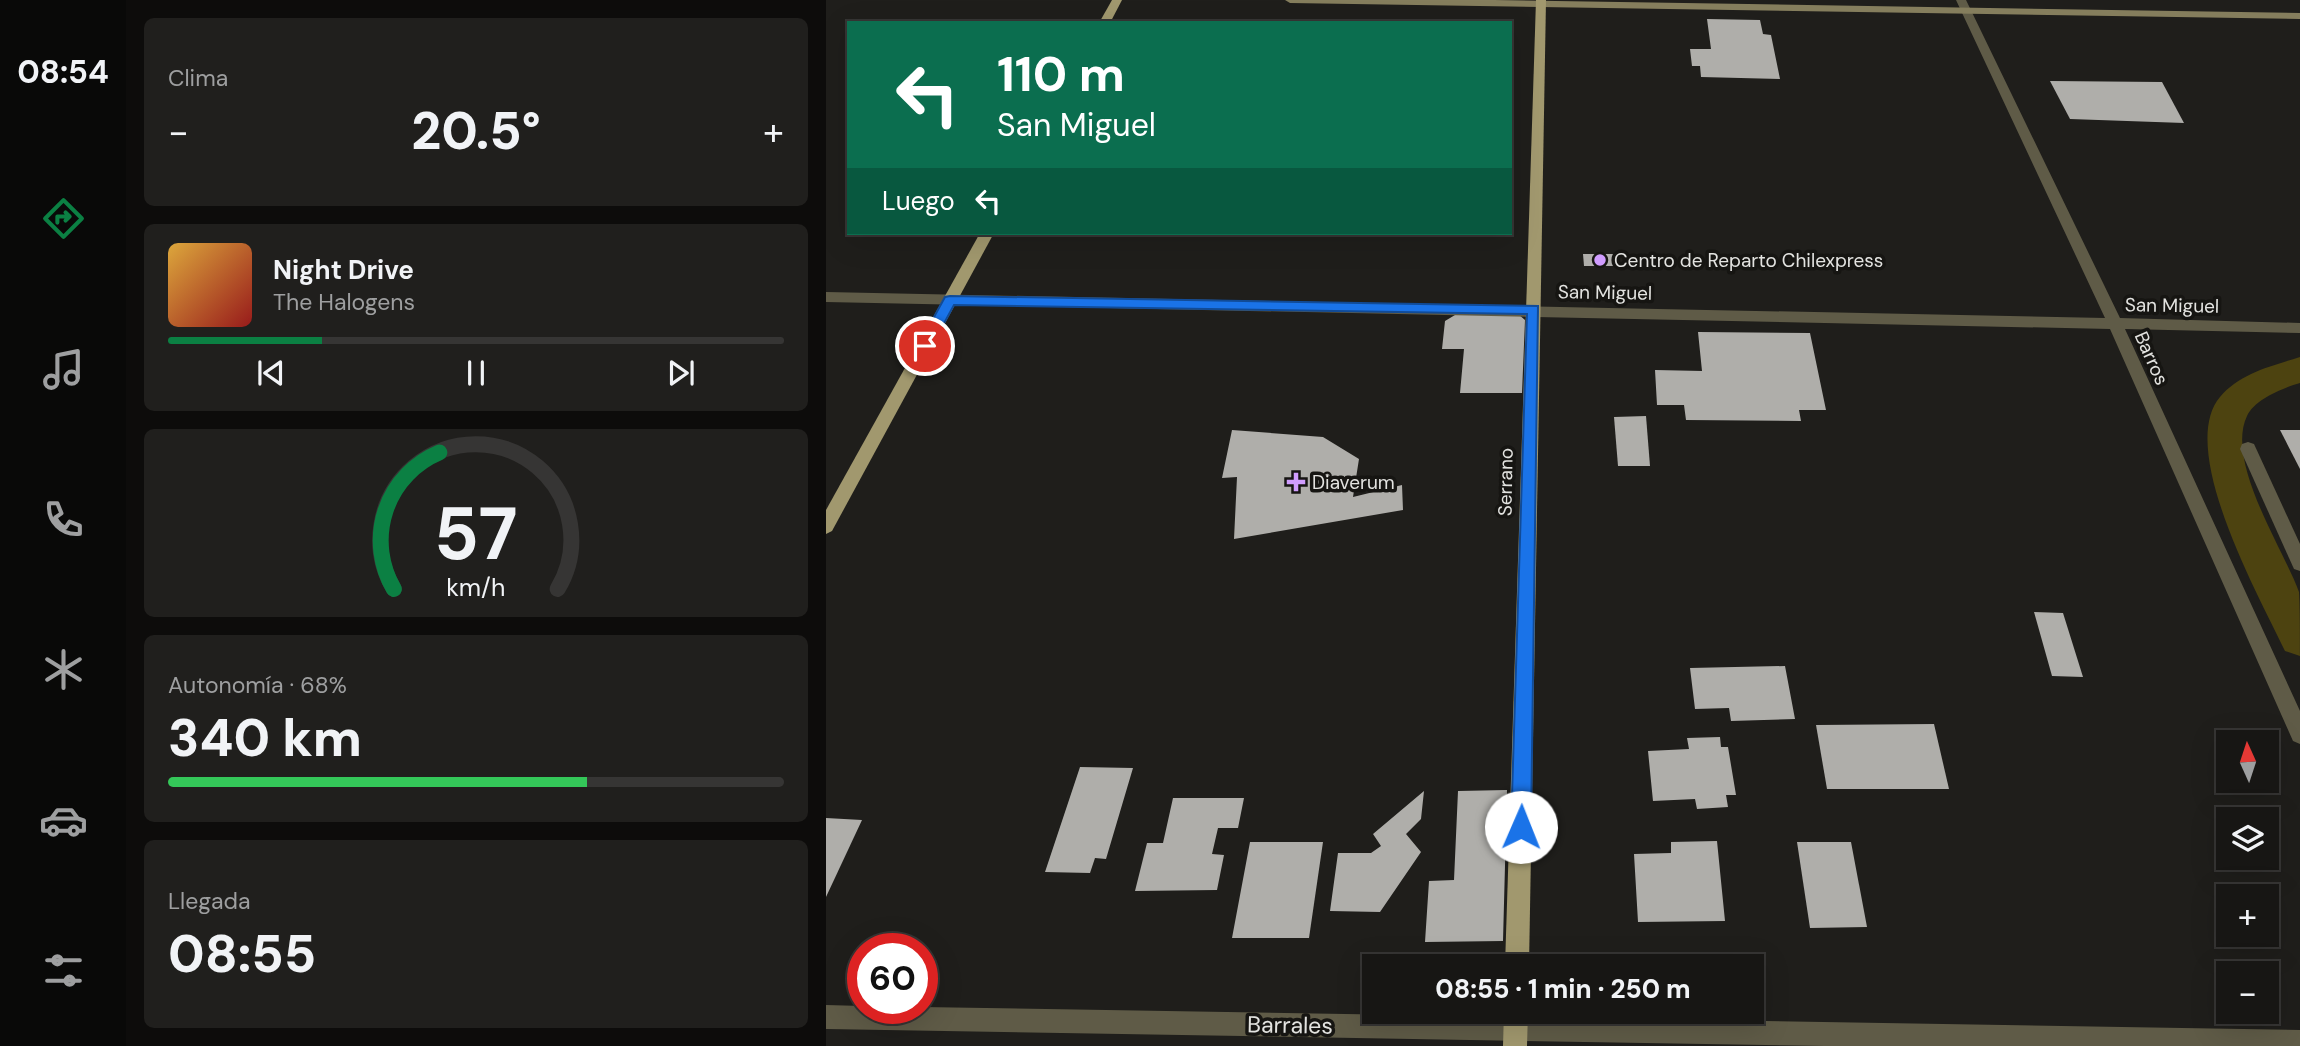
<!DOCTYPE html>
<html lang="es">
<meta charset="utf-8">
<style>
:root{--surface:#171614;--page:#201f1d;--text:#f1f3f6;--muted:#9e9fa0;--line:#363534;--accent:#0b8043}
body{margin:0;font-family:"DM Sans",sans-serif;background:var(--page);color:var(--text);height:100vh;display:flex;flex-direction:column;font-size:26px;white-space:nowrap}
*{box-sizing:border-box;margin:0}
p{font-size:23px;color:var(--muted)}
.icon{flex:none;width:38px;height:38px;fill:none;stroke:currentColor;stroke-width:2;stroke-linecap:round;stroke-linejoin:round}
.map{position:relative;flex:1;overflow:hidden}
.panel{display:flex;flex-direction:column;gap:18px;padding:18px;background:#0d0c0b;width:700px}
.panel>*{flex:none}
.guide{position:absolute;left:21px;top:21px;width:665px;height:214px;border-radius:0px;box-shadow:0 7px 28px #0002,0 0 0 2px var(--line);background:#0b6e4f;color:#fff;overflow:hidden}
.needle{width:46px;rotate:357deg}
.fabs{position:absolute;left:1390px;top:730px;display:grid;gap:14px}
.fabs a{display:grid;place-items:center;width:63px;height:63px;border-radius:0px;background:var(--surface);box-shadow:0 7px 28px #0002,0 0 0 2px var(--line);font-size:35px}
.speed{position:absolute;left:21px;top:933px;display:flex;gap:14px;font-size:35px;font-weight:700;text-align:center}
.speed>*{display:grid;place-content:center;width:91px;height:91px;border-radius:50%;background:var(--surface);box-shadow:0 7px 28px #0002,0 0 0 2px var(--line);line-height:1}
.speed .limit{border:10px solid #d22;background:#fff;color:#111}
.pin{position:absolute;display:grid;place-items:center;width:60px;height:60px;color:#fff;margin:-30px;border:4px solid #fff;border-radius:50%;box-shadow:0 2px 7px #0007}
.me{position:absolute;width:77px;margin:-38px;rotate:1deg;stroke-linejoin:round;filter:drop-shadow(0 0 5px #0008)}
.turn{display:flex;align-items:center;gap:24px;height:147px;padding:0 35px;font-size:32px}
.turn .icon{width:91px;height:91px;stroke-width:2.5}
.turn b{display:block;font-size:49px;line-height:60px}
.then{display:flex;align-items:center;height:66px;padding:0 35px;background:#0003;gap:14px;font-size:26px}
.big{font-size:52px;font-weight:800;line-height:1.1}
.panel .widget{flex:1;display:flex;flex-direction:column;justify-content:center;gap:10px;min-width:0;padding:0 24px;border-radius:10px;background:var(--page)}
.panel .dial{align-items:center;gap:0}
.dial svg{height:182px;overflow:visible;fill:none;stroke:var(--line);stroke-width:7;stroke-linecap:round;text-anchor:middle}
.dial text{fill:var(--text);stroke:none}
.song{display:flex;align-items:center;gap:21px}
.cover{width:84px;height:84px;border-radius:10px;background:linear-gradient(135deg,hsl(40 70% 55%),hsl(0 70% 35%))}
.played{height:7px;border-radius:4px;background:linear-gradient(90deg,var(--accent) 25%,var(--line) 25%)}
.keys{display:flex;justify-content:space-around;direction:ltr}
.heat{display:flex;justify-content:space-between;align-items:center;font-size:38px;direction:ltr}
.charge{height:10px;border-radius:5px;background:linear-gradient(90deg,#34c759 68%,var(--line) 0)}
.trip{position:absolute;left:536px;top:954px;width:402px;height:70px;border-radius:0px;background:var(--surface);box-shadow:0 7px 28px #0002,0 0 0 2px var(--line);font-weight:800;line-height:70px;text-align:center}
main{display:flex;flex:1;min-height:0}
.tab-bar{display:flex;flex-direction:column;width:126px;justify-content:space-around;align-items:center;background:#090908;color:var(--muted)}
.tab-bar .icon{width:49px;height:49px}
.tab-bar .active{color:var(--accent)}
.tab-bar b{font-size:32px;color:var(--text)}
.map>svg:first-child{display:block}
</style>
<main>
<nav class="tab-bar">
<b>08:54</b>
<svg class="icon active" aria-label="directions" viewBox="0 0 24 24"><path d="M12 3l9 9-9 9-9-9zM9 14v-3h6M13 9l2 2-2 2"/></svg>
<svg class="icon" aria-label="music" viewBox="0 0 24 24"><path d="M9 18V5l10-2v13"/><circle cx="6" cy="18" r="3"/><circle cx="16" cy="16" r="3"/></svg>
<svg class="icon" aria-label="phone" viewBox="0 0 24 24"><path d="M5 4h4l2 5-3 2q2 4 5 5l2-3 5 2v4C11 20 4 13 5 4z"/></svg>
<svg class="icon" aria-label="climate" viewBox="0 0 24 24"><path d="M12 3v18M4 7l16 10M4 17L20 7"/></svg>
<svg class="icon" aria-label="car" viewBox="0 0 24 24"><path d="M5 17H2v-5l4-1 3-4h7l3 4 3 1v5h-3M9 17h6M6 11h13"/><circle cx="7" cy="17" r="2"/><circle cx="17" cy="17" r="2"/></svg>
<svg class="icon" aria-label="filters" viewBox="0 0 24 24"><path d="M4 7h16M4 17h16"/><circle cx="9" cy="7" r="2"/><circle cx="15" cy="17" r="2"/></svg>
</nav>
<section class="panel">
<div class="widget"><p>Clima</p>
<div class="heat"><a>−</a><b class="big">20.5°</b><a>+</a></div>
</div>
<div class="widget">
<div class="song"><i class="cover"></i><div><b>Night Drive</b><p>The Halogens</p></div></div>
<div class="played"></div>
<div class="keys"><svg class="icon" aria-label="previous" viewBox="0 0 24 24"><path d="M18 5L8 12l10 7zM5 5v14"/></svg><svg class="icon" aria-label="pause" viewBox="0 0 24 24"><path d="M8 5v14M16 5v14"/></svg><svg class="icon" aria-label="next" viewBox="0 0 24 24"><path d="M6 5l10 7-10 7zM19 5v14"/></svg></div>
</div>
<div class="widget dial"><svg viewBox="0 0 100 80">
<path d="M14 69A42 42 0 1 1 86 69"/>
<path d="M14 69A42 42 0 0 1 34 9" stroke="#0b8043"/>
<text x="50" y="56" font-size="32" font-weight="700">57</text>
<text x="50" y="72" font-size="11">km/h</text>
</svg></div>
<div class="widget"><p>Autonomía · 68%</p><b class="big">340 km</b><div class="charge"></div></div>
<div class="widget"><p>Llegada</p><b class="big">08:55</b></div>
</section>
<div class="map">
<svg width="1474" height="1046" viewBox="0 0 1474 1046">
<rect width="100%" height="100%" fill="#1f1e1b"/>
<g fill="none" stroke-linecap="round" stroke-linejoin="round">
<path fill="#4d4310" fill-rule="evenodd" d="M1474,357V383C1457,388 1429,399 1421,416C1399,462 1458,550 1473,592C1474,607 1474,640 1474,656L1459,651C1434,598 1350,449 1394,397C1414,373 1446,366 1474,357Z"/>
</g>
<g fill="#afaeaa">
<polygon points="881,19 934,20 937,34 945,35 954,79 875,77 874,66 866,66 864,49 885,49"/>
<polygon points="1224,81 1336,82 1358,123 1244,119"/>
<polygon points="757,254 790,254 791,266 758,266"/>
<polygon points="692,314 699,320 696,393 634,393 638,349 616,349 619,321 629,315"/>
<polygon points="872,332 984,333 1000,410 973,410 975,421 860,420 858,405 831,405 829,370 876,371"/>
<polygon points="820,416 824,466 792,466 788,417"/>
<polygon points="406,430 497,437 533,459 527,497 576,485 577,510 408,539 411,477 396,478"/>
<polygon points="1454,430 1474,430 1474,469"/>
<polygon points="1208,612 1237,613 1257,677 1226,676"/>
<polygon points="959,666 969,719 905,721 903,708 869,709 864,668"/>
<polygon points="1108,724 1123,789 1001,789 990,725"/>
<polygon points="894,737 895,747 902,747 910,795 900,795 902,807 871,809 869,799 827,801 822,751 863,749 861,738"/>
<polygon points="254,767 307,768 280,859 269,858 264,873 219,872"/>
<polygon points="681,790 677,941 599,942 603,881 628,880 632,791"/>
<polygon points="598,791 595,819 580,834 595,852 554,912 504,911 512,853 545,853 555,846 547,834"/>
<polygon points="347,798 418,798 412,828 392,828 386,854 398,855 391,890 309,891 321,843 337,843"/>
<polygon points="0,818 36,820 0,897"/>
<polygon points="891,841 899,921 812,922 808,854 845,853 845,842"/>
<polygon points="424,842 497,842 483,938 406,938"/>
<polygon points="971,842 1025,842 1041,927 984,928"/>
</g>
<g fill="none" stroke-linecap="round" stroke-linejoin="round">
<g fill="#5f5b47" fill-rule="evenodd">
<polygon points="1130,0 1140,0 1294,318 1474,323 1474,333 1299,329 1474,711 1474,744 1467,741 1284,329 0,302 0,292 1279,318"/>
<polygon points="1422,442 1428,444 1474,544 1474,571 1468,569 1414,449 1416,444"/>
</g>
<polygon fill="#5f5b47" fill-rule="evenodd" points="0,1005 37,1006 37,1008 96,1007 1474,1030 1474,1046 999,1046 0,1029"/>
<polygon fill="#857e5d" fill-rule="evenodd" points="459,0 668,0 1474,13 1474,19 464,3"/>
<g fill="#a1986e" fill-rule="evenodd">
<polygon points="286,0 296,0 284,23 273,23"/>
<polygon points="710,0 720,0 703,966 679,966"/>
<polygon points="154,233 168,233 6,531 0,534 0,510"/>
<polygon points="678,1012 702,1012 701,1046 677,1046"/>
</g>
</g>
<polygon fill="#1a73e8" stroke="#114b97" stroke-width="2" points="124,296 712,306 705,827 702,834 695,837 688,834 685,827 701,314 128,305 104,349 94,349 92,346 119,297"/>
<g fill="#d09dfe" stroke="#161512" stroke-width="2.5">
<circle cx="774" cy="260" r="7"/>
<path d="M466.5 471.5h7v7h7v7h-7v7h-7v-7h-7v-7h7z"/>
</g>
<g text-anchor="middle" stroke-width="7" stroke-linejoin="round" paint-order="stroke">
<g font-size="19" fill="#e3e3e0" stroke="#161512" text-anchor="start">
<text x="788" y="267">Centro de Reparto Chilexpress</text>
<text x="486" y="489">Diaverum</text>
</g>
<g font-size="19" fill="#e3e3e0" stroke="#161512">
<text transform="translate(779 292) rotate(1)" y="7">San Miguel</text>
<text transform="translate(1346 305) rotate(1)" y="7">San Miguel</text>
<text transform="translate(1326 358) rotate(66)" y="7">Barros</text>
<text transform="translate(679 482) rotate(-89)" y="7">Serrano</text>
</g>
<g font-size="23" fill="#e3e3e0" stroke="#161512">
<text transform="translate(464 1025) rotate(1)" y="8">Barrales</text>
</g>
</g>
</svg>
<div class="fabs">
<a><svg class="needle" viewBox="-14 -14 28 28"><path d="M0-13l5 13h-10z" fill="#e53935"/><path d="M0 13l5-13h-10z" fill="#9e9fa0"/></svg></a>
<a><svg class="icon" aria-label="layers" viewBox="0 0 24 24"><path d="M12 4l9 5-9 5-9-5zM3 14l9 5 9-5"/></svg></a>
<a>+</a>
<a>−</a>
</div>
<div class="speed"><div class="limit">60</div></div>
<div class="pin" style="left:99px;top:346px;background:#d93025"><svg class="icon" aria-label="arrive" viewBox="0 0 24 24"><path d="M6 21V4h12l-3 4 3 4H6"/></svg></div>
<svg class="me" style="left:695px;top:827px" viewBox="-20 -20 40 40"><circle r="19" fill="#fff"/><path d="M0-13L10 11 0 6-10 11z" fill="#1a73e8"/></svg>
<div class="trip">08:55 · 1 min · 250 m</div>
<div class="guide">
<div class="turn"><svg class="icon" aria-label="left" viewBox="0 0 24 24"><path d="M17 20v-9H6M10 6l-5 5 5 5"/></svg><div><b>110 m</b>San Miguel</div></div>
<div class="then">Luego<svg class="icon" aria-label="left" viewBox="0 0 24 24"><path d="M17 20v-9H6M10 6l-5 5 5 5"/></svg></div>
</div>
</div>
</main>
